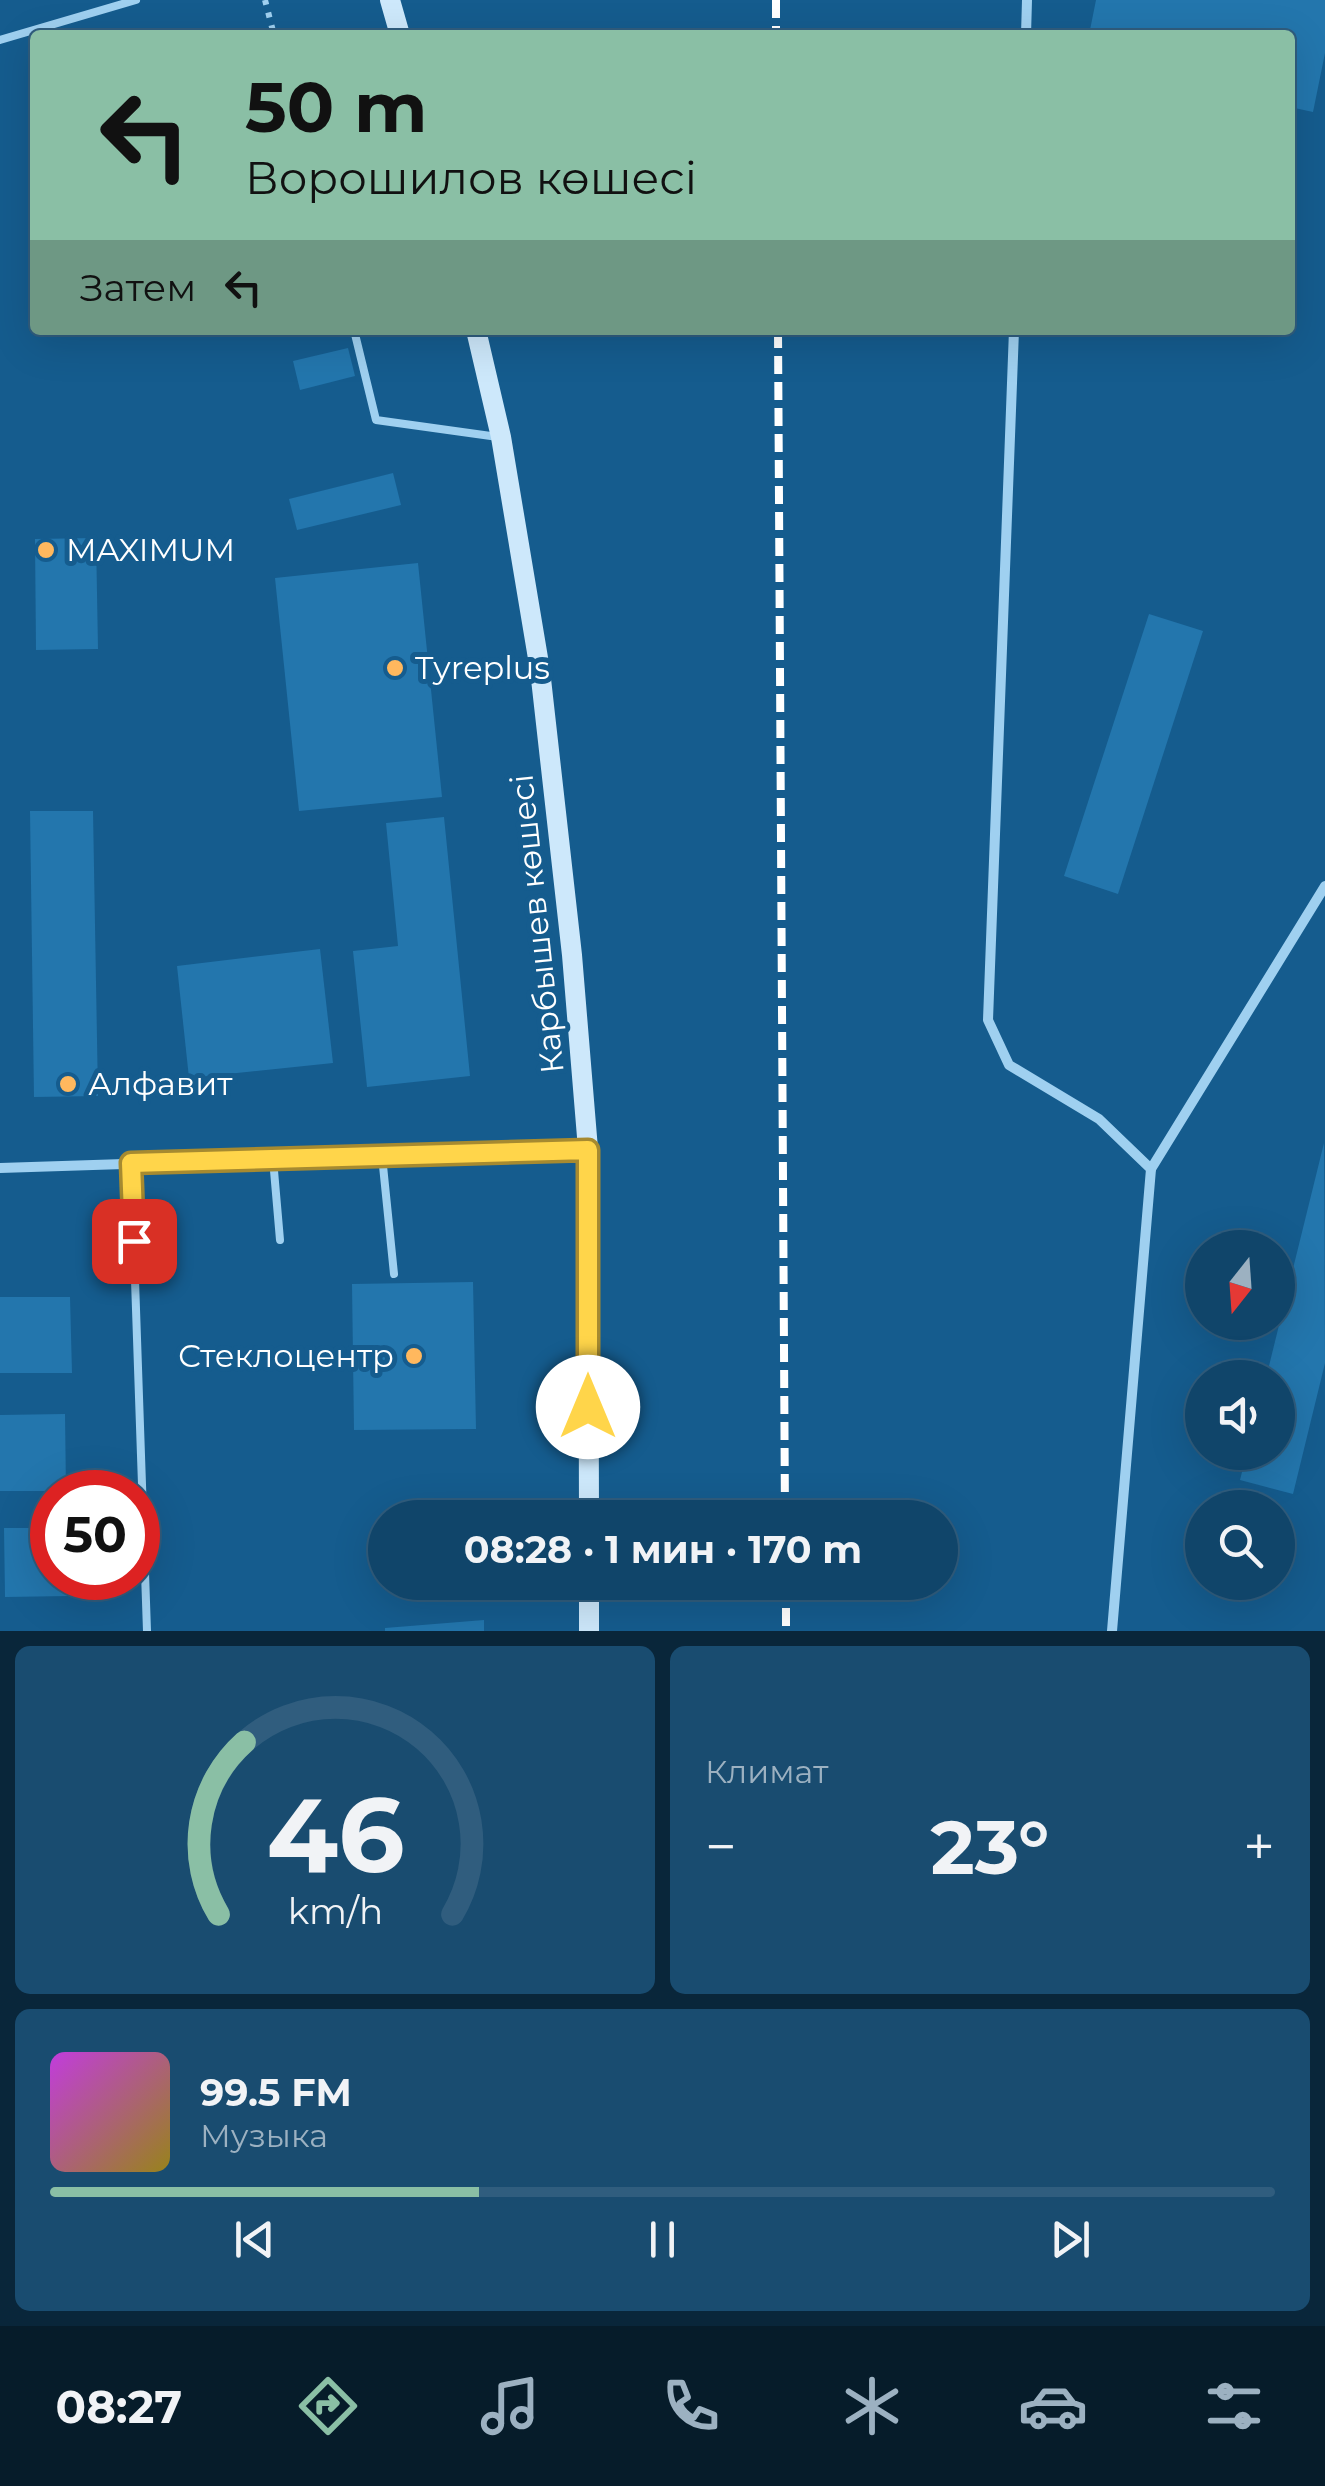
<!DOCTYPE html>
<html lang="ru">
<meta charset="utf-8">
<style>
:root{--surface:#10456a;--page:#194c70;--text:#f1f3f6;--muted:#9cb1c1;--line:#305d7e;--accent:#8abfa5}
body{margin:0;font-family:Montserrat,sans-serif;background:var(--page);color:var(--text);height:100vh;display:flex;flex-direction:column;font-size:38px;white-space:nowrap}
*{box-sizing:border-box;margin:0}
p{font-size:32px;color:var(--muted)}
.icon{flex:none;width:55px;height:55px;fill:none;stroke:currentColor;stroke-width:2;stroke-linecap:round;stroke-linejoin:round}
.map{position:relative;height:1631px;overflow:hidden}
.side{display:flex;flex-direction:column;gap:15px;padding:15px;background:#09263a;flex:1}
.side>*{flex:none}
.guide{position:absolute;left:30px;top:30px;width:1265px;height:305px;border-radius:10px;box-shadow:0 10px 40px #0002,0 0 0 2px var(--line);background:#8abfa5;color:#111;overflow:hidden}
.needle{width:65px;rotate:197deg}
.controls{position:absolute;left:1185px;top:1230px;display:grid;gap:20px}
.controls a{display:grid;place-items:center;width:110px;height:110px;border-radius:50%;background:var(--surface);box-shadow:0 10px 40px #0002,0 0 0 2px var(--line);font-size:50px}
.speed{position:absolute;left:30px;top:1470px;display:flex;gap:20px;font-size:50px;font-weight:700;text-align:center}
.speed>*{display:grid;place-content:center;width:130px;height:130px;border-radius:50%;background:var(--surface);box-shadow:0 10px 40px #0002,0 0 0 2px var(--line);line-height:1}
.speed .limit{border:15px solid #d22;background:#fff;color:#111}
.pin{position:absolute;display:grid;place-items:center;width:85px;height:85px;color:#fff;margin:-42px;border-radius:20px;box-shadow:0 5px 15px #0006}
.me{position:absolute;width:110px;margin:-55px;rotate:0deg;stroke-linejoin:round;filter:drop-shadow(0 0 8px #0008)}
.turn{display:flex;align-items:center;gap:35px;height:210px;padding:0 50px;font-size:45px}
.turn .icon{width:130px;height:130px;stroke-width:2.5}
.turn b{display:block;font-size:70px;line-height:85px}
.then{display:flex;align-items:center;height:95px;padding:0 50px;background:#0003;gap:20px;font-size:38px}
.big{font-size:75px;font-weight:700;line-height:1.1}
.side .card{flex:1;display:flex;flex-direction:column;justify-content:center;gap:15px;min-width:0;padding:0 35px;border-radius:15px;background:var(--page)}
.side .dial{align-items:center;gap:0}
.dial svg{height:260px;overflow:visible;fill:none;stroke:var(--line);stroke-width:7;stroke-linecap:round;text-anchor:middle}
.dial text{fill:var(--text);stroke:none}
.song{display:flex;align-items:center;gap:30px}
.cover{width:120px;height:120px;border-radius:15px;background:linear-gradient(135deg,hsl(290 70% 55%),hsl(50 70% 35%))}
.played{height:10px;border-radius:5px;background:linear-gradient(90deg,var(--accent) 35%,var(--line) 35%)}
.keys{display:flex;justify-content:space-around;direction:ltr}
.heat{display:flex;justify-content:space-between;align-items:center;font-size:55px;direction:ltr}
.side .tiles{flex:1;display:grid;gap:15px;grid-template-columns:1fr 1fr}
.card:last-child{grid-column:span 2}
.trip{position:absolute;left:368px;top:1500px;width:590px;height:100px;border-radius:50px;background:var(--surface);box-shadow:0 10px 40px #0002,0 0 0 2px var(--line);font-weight:700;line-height:100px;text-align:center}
.menu{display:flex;height:160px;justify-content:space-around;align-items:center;background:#061c2a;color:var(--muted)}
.menu .icon{width:70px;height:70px}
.menu .active{color:var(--accent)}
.menu b{font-size:45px;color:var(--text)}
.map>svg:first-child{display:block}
</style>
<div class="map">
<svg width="1325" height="1631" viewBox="0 0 1325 1631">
<rect width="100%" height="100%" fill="#155c8e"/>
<g fill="#2376ad">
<polygon points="1096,0 1325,0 1325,53 1313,112 1290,107 1290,35 1089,35"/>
<polygon points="348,348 355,376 300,390 293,361"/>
<polygon points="393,473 401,505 297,530 289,499"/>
<polygon points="96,538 98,649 36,650 35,539"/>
<polygon points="418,563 442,797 299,811 275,578"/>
<polygon points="1149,614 1203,631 1118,894 1064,876"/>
<polygon points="30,811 93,811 98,1096 34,1097"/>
<polygon points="444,817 470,1076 367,1087 353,951 398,946 386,823"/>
<polygon points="320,949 333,1063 189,1078 177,966"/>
<polygon points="1324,1143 1325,1363 1293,1494 1240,1480 1247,1452 1278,1452 1278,1378 1266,1378"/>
<polygon points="473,1282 476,1429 354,1430 352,1284"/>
<polygon points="0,1297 70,1297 72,1373 0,1373"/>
<polygon points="65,1414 66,1491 0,1491 0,1415"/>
<polygon points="4,1528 52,1528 52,1578 70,1578 70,1596 5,1597"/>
<polygon points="484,1620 484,1631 385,1631 385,1628"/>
</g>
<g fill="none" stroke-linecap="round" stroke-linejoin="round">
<polyline stroke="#9fd0f0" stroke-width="6" stroke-dasharray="5 8" stroke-linecap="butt" points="265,0 274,35"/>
<g stroke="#9fd0f0" stroke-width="8">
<polyline points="0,40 136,0"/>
<polyline points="354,330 376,420 498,437"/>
<polyline points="382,1156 394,1274"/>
<polyline points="273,1159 280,1240"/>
<polyline points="131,1163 147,1631"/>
</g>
<g stroke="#9fd0f0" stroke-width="10">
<polyline points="1026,35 1027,0"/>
<polyline points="1014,330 988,1020 1009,1065 1099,1119 1151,1169 1112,1631"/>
<polyline points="0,1168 587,1149"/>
<polyline points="1151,1169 1325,886"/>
</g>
<g stroke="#cde8fb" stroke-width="20">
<polyline points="390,0 400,35"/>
<polyline points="476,330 501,437 540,670 572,955 588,1149 589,1518"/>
<polyline points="589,1582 589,1631"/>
</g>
<g stroke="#fff" stroke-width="8" stroke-dasharray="18 8" stroke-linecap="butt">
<polyline points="776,0 776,35"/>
<polyline points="778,330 785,1518"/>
<polyline points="786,1582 786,1631"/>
</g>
</g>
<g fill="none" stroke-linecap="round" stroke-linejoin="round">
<g stroke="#a68a30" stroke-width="25">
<polyline id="route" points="134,1241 131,1163 588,1150 588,1407"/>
</g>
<use href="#route" stroke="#ffd54a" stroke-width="18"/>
</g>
<g fill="#ffb85e" stroke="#155c8e" stroke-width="4">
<circle cx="46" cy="550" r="10"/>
<circle cx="395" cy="668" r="10"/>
<circle cx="68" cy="1084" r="10"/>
<circle cx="414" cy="1356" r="10"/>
</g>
<g text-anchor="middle" stroke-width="10" stroke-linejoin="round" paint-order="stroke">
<g font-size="32" fill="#fff" stroke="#155c8e" text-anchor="start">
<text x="66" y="561">MAXIMUM</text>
<text x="415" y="679">Tyreplus</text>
<text x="88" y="1095">Алфавит</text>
<text x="394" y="1367" text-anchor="end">Стеклоцентр</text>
</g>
<g font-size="32" fill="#fff" stroke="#155c8e">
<text transform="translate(537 924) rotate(-96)" y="11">Карбышев көшесі</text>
</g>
</g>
</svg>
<div class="controls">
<a><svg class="needle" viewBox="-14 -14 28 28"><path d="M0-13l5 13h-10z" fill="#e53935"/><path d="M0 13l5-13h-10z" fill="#9cb1c1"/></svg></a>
<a><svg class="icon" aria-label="sound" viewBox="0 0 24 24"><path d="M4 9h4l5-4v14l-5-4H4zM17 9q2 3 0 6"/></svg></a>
<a><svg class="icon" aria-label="search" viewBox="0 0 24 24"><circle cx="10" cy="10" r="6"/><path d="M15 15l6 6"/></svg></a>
</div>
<div class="speed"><div class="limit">50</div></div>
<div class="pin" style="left:134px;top:1241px;background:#d93025"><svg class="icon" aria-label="arrive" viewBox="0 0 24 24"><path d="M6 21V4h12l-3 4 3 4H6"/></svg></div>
<svg class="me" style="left:588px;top:1407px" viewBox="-20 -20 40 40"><circle r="19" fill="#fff"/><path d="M0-13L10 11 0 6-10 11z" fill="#ffd54a"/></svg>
<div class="trip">08:28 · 1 мин · 170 m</div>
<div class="guide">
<div class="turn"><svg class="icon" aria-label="left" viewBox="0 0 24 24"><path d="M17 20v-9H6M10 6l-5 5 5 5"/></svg><div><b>50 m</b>Ворошилов көшесі</div></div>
<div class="then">Затем<svg class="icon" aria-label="left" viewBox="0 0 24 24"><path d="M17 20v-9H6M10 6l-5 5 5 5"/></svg></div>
</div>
</div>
<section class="side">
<div class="tiles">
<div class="card dial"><svg viewBox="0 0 100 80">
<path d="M14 69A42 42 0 1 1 86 69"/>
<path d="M14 69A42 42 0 0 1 22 16" stroke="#8abfa5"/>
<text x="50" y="56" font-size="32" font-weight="700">46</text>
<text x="50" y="72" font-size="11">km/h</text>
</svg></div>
<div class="card"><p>Климат</p>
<div class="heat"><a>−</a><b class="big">23°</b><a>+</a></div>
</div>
<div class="card">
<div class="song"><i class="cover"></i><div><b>99.5 FM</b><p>Музыка</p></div></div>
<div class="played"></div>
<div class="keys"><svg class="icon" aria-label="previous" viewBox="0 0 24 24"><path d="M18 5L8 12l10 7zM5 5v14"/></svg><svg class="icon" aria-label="pause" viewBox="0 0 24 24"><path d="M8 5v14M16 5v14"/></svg><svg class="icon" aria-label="next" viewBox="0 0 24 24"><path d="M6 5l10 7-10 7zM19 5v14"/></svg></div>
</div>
</div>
</section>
<nav class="menu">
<b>08:27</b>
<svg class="icon active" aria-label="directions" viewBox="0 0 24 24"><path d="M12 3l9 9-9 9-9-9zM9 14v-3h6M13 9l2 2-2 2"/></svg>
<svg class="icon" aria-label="music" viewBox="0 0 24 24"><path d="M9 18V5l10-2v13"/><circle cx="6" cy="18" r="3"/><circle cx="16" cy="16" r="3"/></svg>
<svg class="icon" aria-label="phone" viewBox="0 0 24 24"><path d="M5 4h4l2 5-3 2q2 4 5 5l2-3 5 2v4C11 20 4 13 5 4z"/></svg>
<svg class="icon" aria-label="climate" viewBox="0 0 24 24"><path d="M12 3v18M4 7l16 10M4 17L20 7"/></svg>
<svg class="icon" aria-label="car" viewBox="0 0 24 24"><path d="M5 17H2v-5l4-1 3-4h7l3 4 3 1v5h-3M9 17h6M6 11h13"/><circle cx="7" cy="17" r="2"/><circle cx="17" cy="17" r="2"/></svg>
<svg class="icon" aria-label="filters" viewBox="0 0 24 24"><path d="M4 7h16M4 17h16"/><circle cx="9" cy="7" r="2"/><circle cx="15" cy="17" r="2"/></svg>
</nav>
